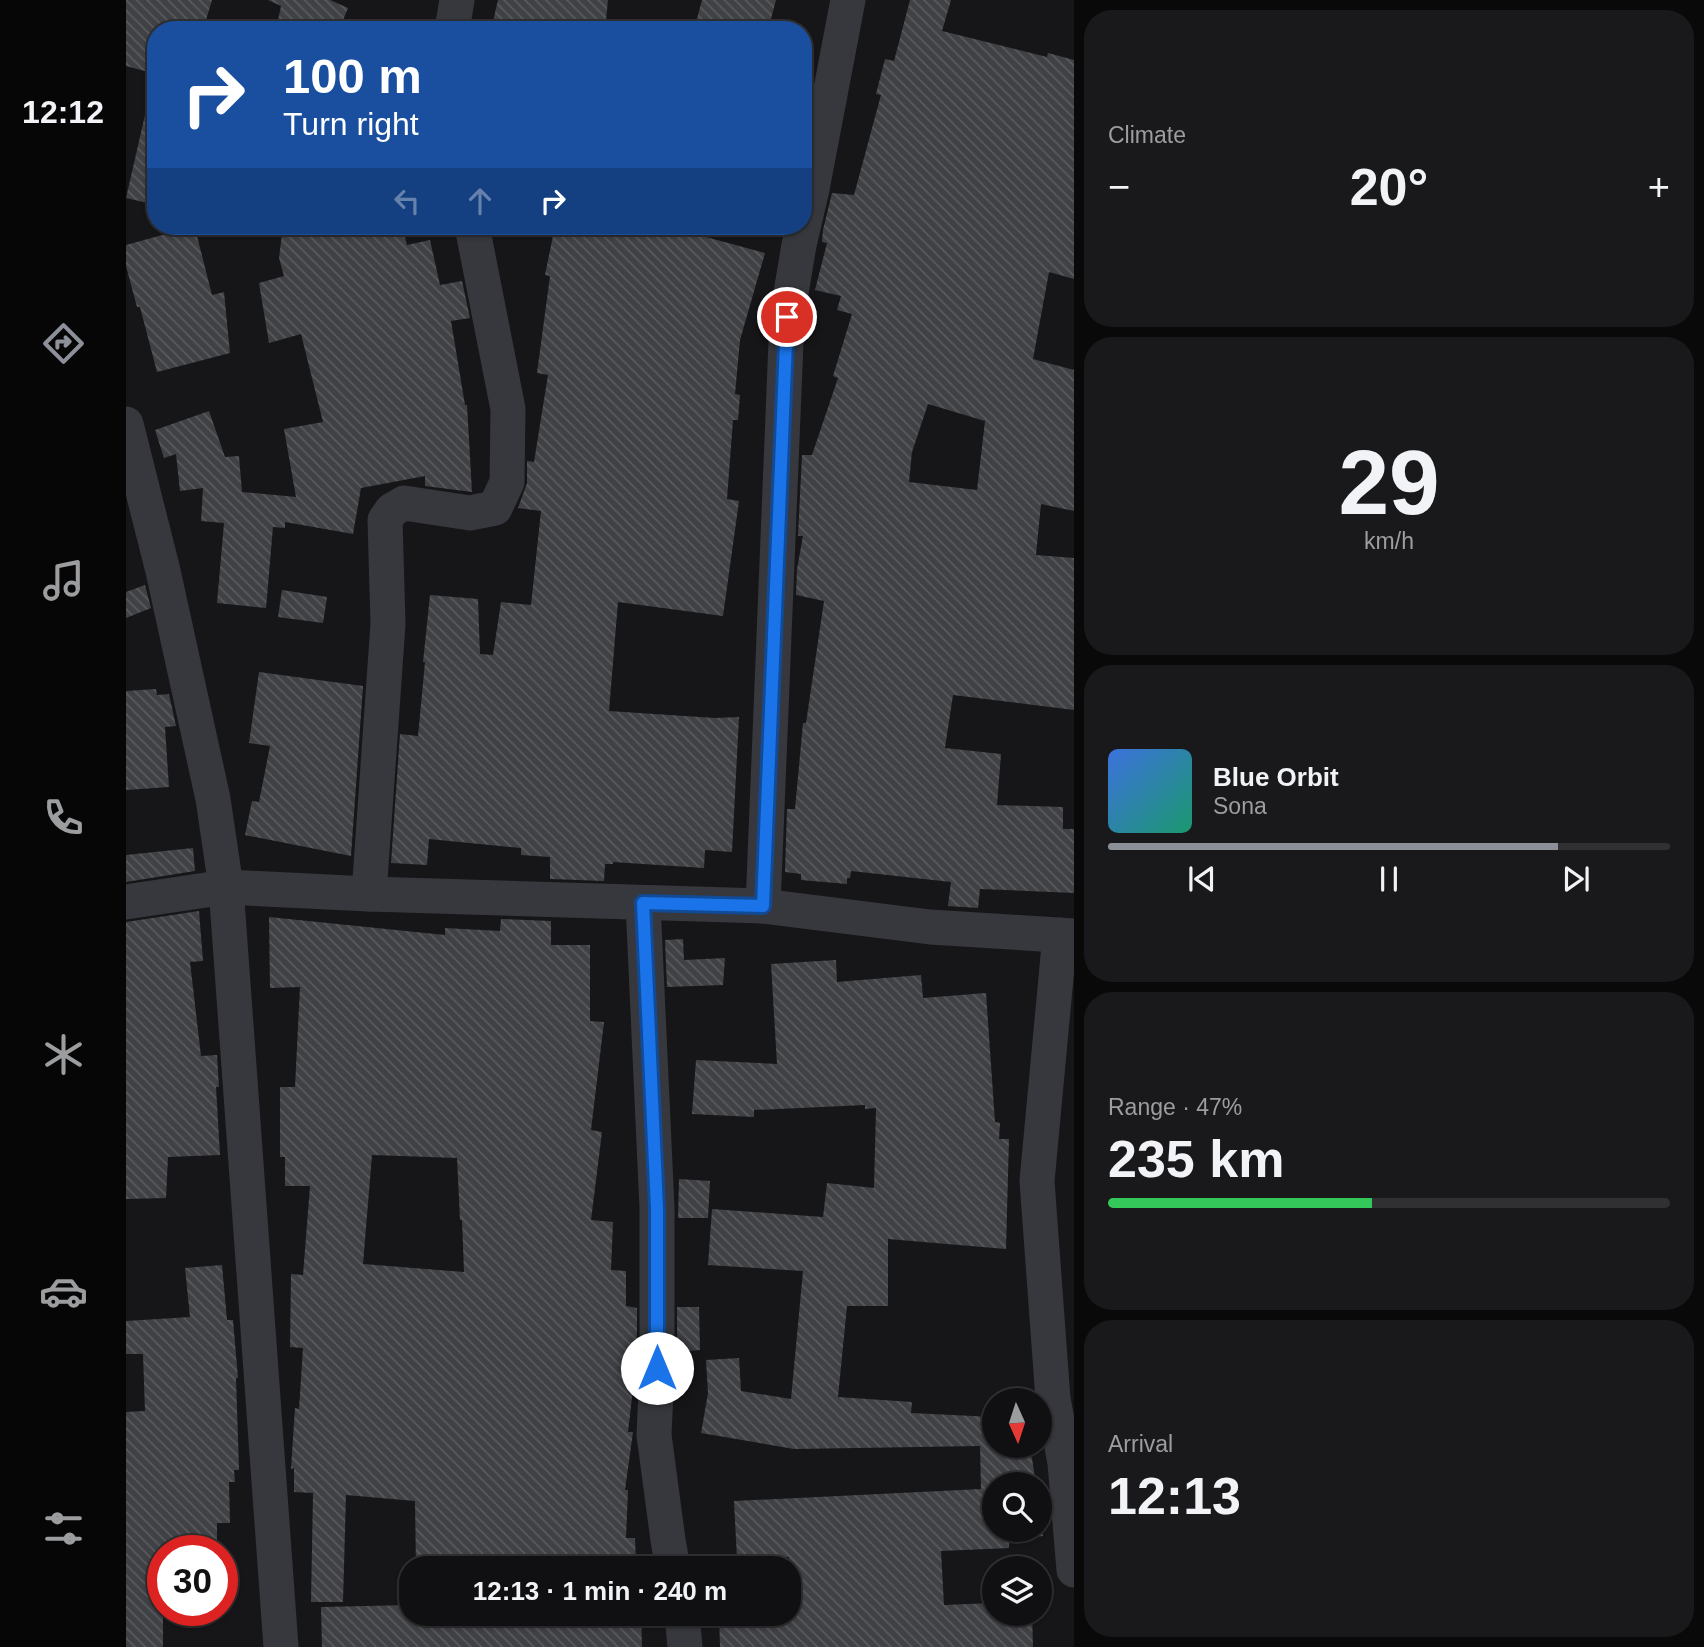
<!DOCTYPE html>
<meta charset="utf-8">
<style>
:root{--surface:#101012;--page:#19191b;--text:#f1f3f6;--muted:#9c9d9f;--line:#303032;--accent:#8c9099}
body{margin:0;font-family:Arial,sans-serif;background:var(--page);color:var(--text);height:100vh;display:flex;flex-direction:column;font-size:26px;white-space:nowrap}
*{box-sizing:border-box;margin:0}
p{font-size:23px;color:var(--muted)}
.icon{flex:none;width:38px;height:38px;fill:none;stroke:currentColor;stroke-width:2;stroke-linecap:round;stroke-linejoin:round}
.map{position:relative;flex:1;overflow:hidden}
.side{display:flex;flex-direction:column;gap:10px;padding:10px;background:#09090a;width:630px}
.side>*{flex:none}
.hud{position:absolute;left:21px;top:21px;width:665px;height:214px;border-radius:28px;box-shadow:0 2px 5px #0004,0 0 0 2px var(--line);background:#1a4fa0;color:#fff;overflow:hidden}
.needle{width:46px;rotate:177deg}
.tools{position:absolute;left:856px;top:1388px;display:grid;gap:14px}
.tools a{display:grid;place-items:center;width:70px;height:70px;border-radius:50%;background:var(--surface);box-shadow:0 2px 5px #0004,0 0 0 2px var(--line);font-size:35px}
.speed{position:absolute;left:21px;top:1535px;display:flex;gap:14px;font-size:35px;font-weight:700;text-align:center}
.speed>*{display:grid;place-content:center;width:91px;height:91px;border-radius:50%;background:var(--surface);box-shadow:0 2px 5px #0004,0 0 0 2px var(--line);line-height:1}
.speed .limit{border:10px solid #d22;background:#fff;color:#111}
.pin{position:absolute;display:grid;place-items:center;width:60px;height:60px;color:#fff;margin:-30px;border:4px solid #fff;border-radius:50%;box-shadow:0 2px 7px #0007}
.me{position:absolute;width:77px;margin:-38px;rotate:0deg;stroke-linejoin:round;filter:drop-shadow(0 0 5px #0008)}
.turn{display:flex;align-items:center;gap:24px;height:147px;padding:0 21px;font-size:32px}
.turn .icon{width:91px;height:91px;stroke-width:2.5}
.turn b{display:block;font-size:49px;line-height:60px}
.lanes{display:flex;align-items:center;height:66px;padding:0 21px;background:#0003;justify-content:center;gap:35px;direction:ltr}
.lanes .off{opacity:.35}
.big{font-size:52px;font-weight:800;line-height:1.1}
.side .card{flex:1;display:flex;flex-direction:column;justify-content:center;gap:10px;min-width:0;padding:0 24px;border-radius:28px;background:var(--page)}
.side .dial{align-items:center;gap:0}
.dial b{font-size:91px;line-height:1}
.song{display:flex;align-items:center;gap:21px}
.cover{width:84px;height:84px;border-radius:10px;background:linear-gradient(135deg,hsl(220 70% 55%),hsl(160 70% 35%))}
.played{height:7px;border-radius:4px;background:linear-gradient(90deg,var(--accent) 80%,var(--line) 80%)}
.keys{display:flex;justify-content:space-around;direction:ltr}
.heat{display:flex;justify-content:space-between;align-items:center;font-size:38px;direction:ltr}
.charge{height:10px;border-radius:5px;background:linear-gradient(90deg,#34c759 47%,var(--line) 0)}
.trip{position:absolute;left:273px;top:1556px;width:402px;height:70px;border-radius:28px;background:var(--surface);box-shadow:0 2px 5px #0004,0 0 0 2px var(--line);font-weight:800;line-height:70px;text-align:center}
main{display:flex;flex:1;min-height:0}
.tabs{display:flex;flex-direction:column;width:126px;justify-content:space-around;align-items:center;background:#060607;color:var(--muted)}
.tabs .icon{width:49px;height:49px}
.tabs .selected{color:var(--accent)}
.tabs b{font-size:32px;color:var(--text)}
.map>svg:first-child{display:block}
</style>
<main>
<nav class="tabs">
<b>12:12</b>
<svg class="icon selected" aria-label="directions" viewBox="0 0 24 24"><path d="M12 3l9 9-9 9-9-9zM9 14v-3h6M13 9l2 2-2 2"/></svg>
<svg class="icon" aria-label="music" viewBox="0 0 24 24"><path d="M9 18V5l10-2v13"/><circle cx="6" cy="18" r="3"/><circle cx="16" cy="16" r="3"/></svg>
<svg class="icon" aria-label="phone" viewBox="0 0 24 24"><path d="M5 4h4l2 5-3 2q2 4 5 5l2-3 5 2v4C11 20 4 13 5 4z"/></svg>
<svg class="icon" aria-label="climate" viewBox="0 0 24 24"><path d="M12 3v18M4 7l16 10M4 17L20 7"/></svg>
<svg class="icon" aria-label="car" viewBox="0 0 24 24"><path d="M5 17H2v-5l4-1 3-4h7l3 4 3 1v5h-3M9 17h6M6 11h13"/><circle cx="7" cy="17" r="2"/><circle cx="17" cy="17" r="2"/></svg>
<svg class="icon" aria-label="filters" viewBox="0 0 24 24"><path d="M4 7h16M4 17h16"/><circle cx="9" cy="7" r="2"/><circle cx="15" cy="17" r="2"/></svg>
</nav>
<div class="map">
<svg width="948" height="1647" viewBox="0 0 948 1647">
<defs>
<pattern id="building-back-hatch" width="6" height="6" patternUnits="userSpaceOnUse" patternTransform="scale(1.75)"><rect width="6" height="6" fill="#404145"/><path d="M-1 5l2 2M0 0l6 6M5-1l2 2" fill="none" stroke="#595a5e"/></pattern>
</defs>
<rect width="100%" height="100%" fill="#161618"/>
<g fill="url(#building-back-hatch)" fill-rule="evenodd">
<polygon points="0,0 86,0 77,30 30,30 30,74 0,66"/>
<polygon points="142,0 204,0 222,8 213,30 188,20 186,30 150,30 155,6"/>
<polygon points="372,0 482,0 479,30 365,30"/>
<polygon points="576,0 650,0 642,30 568,30"/>
<path d="M784,0H825L816,31L921,57L922,53L948,60V279L923,272L907,359L948,370V511L915,504L910,555L948,558V710L827,695L819,748L875,754L871,805L937,807V829H948V893L854,889L852,908L822,906L825,882L725,871L724,878H721V884L675,880V874L659,872L661,809H669L677,723H680L698,601L670,595L671,569L677,536H672L676,455H686L712,378L707,376L726,314L711,310L715,296L689,290L701,243L696,242L697,230L706,193L728,195L755,95L750,94L759,59L768,61ZM802,404L859,421L851,490L783,482L786,452Z"/>
<polygon points="19,115 30,116 30,205 0,198"/>
<polygon points="157,226 276,226 281,245 304,240 314,285 336,281 344,318 325,321 339,405 341,405 346,492 299,486 299,476 235,488 227,534 159,522 159,528 147,527 140,608 91,603 98,523 75,521 77,488 54,491 50,454 38,458 29,430 83,411 99,457 113,456 116,492 170,497 158,429 197,422 175,334 143,343 133,283 158,276 153,258"/>
<polygon points="429,226 511,226 580,237 639,253 614,340 609,394 614,395 612,420 607,420 601,499 613,501 597,616 492,602 483,711 589,718 613,717 606,852 579,850 578,868 487,862 487,864 479,864 478,881 424,879 424,857 395,855 395,848 303,839 301,865 265,863 274,734 292,736 299,662 297,662 304,595 352,599 354,654 367,655 375,602 405,605 415,511 392,508 401,483 401,461 408,462 422,375 411,373 424,276 419,275"/>
<polygon points="58,229 60,235 70,232 86,295 98,292 104,353 31,372 14,307 11,307 0,266 0,245"/>
<polygon points="19,585 25,608 0,618 0,592"/>
<polygon points="156,590 201,597 197,623 152,617"/>
<polygon points="133,672 237,686 225,856 119,835 126,801 133,802 144,746 123,743"/>
<polygon points="30,689 31,695 43,694 50,726 39,727 43,787 0,790 0,691"/>
<polygon points="67,848 69,871 0,882 0,855"/>
<polygon points="73,911 77,961 64,962 75,1056 91,1055 93,1087 90,1087 94,1155 42,1157 40,1198 0,1199 0,922"/>
<path d="M143,917L319,935V928L374,931L375,919L425,921V945H464V1021L478,1022L465,1130L476,1132L465,1220L487,1222L485,1270L500,1271V1306L511,1308V1354L502,1432H507L499,1490H502L500,1538H509L510,1564H512L513,1568H290L289,1501L220,1495L217,1602H185L187,1493L168,1492V1468L165,1469L169,1408L173,1409L177,1348L164,1347L165,1274L177,1275L184,1186H159V1157H154V1087H169L174,987L144,988ZM246,1155L331,1158L334,1220H336L338,1272L237,1264Z"/>
<polygon points="557,939 558,960 599,958 597,985 541,987 539,940"/>
<polygon points="710,960 711,982 795,975 797,998 860,993 869,1122 874,1123 873,1139 883,1139 880,1249 762,1239 762,1306 721,1306 712,1397 786,1402 785,1413 868,1417 868,1446 904,1446 910,1484 868,1484 868,1530 914,1530 914,1513 917,1536 883,1541 883,1548 815,1551 818,1605 868,1603 868,1614 906,1614 907,1647 594,1647 593,1614 663,1614 663,1557 611,1559 608,1501 855,1489 854,1446 668,1449 575,1433 582,1393 580,1360 613,1358 615,1391 665,1399 677,1271 582,1265 586,1209 697,1217 701,1183 748,1188 750,1108 739,1109 739,1105 628,1110 628,1117 566,1114 570,1060 651,1064 645,964"/>
<polygon points="553,1179 584,1181 582,1218 552,1218"/>
<polygon points="96,1265 101,1320 107,1320 112,1378 110,1378 113,1470 108,1470 109,1482 103,1482 104,1523 91,1523 91,1550 37,1550 37,1647 0,1647 0,1412 19,1411 17,1354 0,1354 0,1321 64,1317 59,1268"/>
<polygon points="551,1307 573,1307 574,1350 551,1352"/>
<polygon points="285,1605 285,1614 515,1614 516,1647 196,1647 195,1607"/>
</g>
<g fill="none" stroke-linecap="round" stroke-linejoin="round">
<g stroke="#37383d" stroke-width="35">
<polyline points="326,30 331,0"/>
<polyline points="0,424 37,571 87,799 100,887 155,1647"/>
<polyline points="243,894 262,624 259,520 266,510 278,503 344,513 369,508 381,482 382,409 346,226"/>
<polyline points="0,902 100,887 243,894 637,906 804,927 948,936"/>
<polyline points="517,903 531,1208 531,1368 528,1435 542,1540 547,1568"/>
<polyline points="637,906 661,317 673,245 686,189 722,0"/>
<polyline points="934,935 911,1181 927,1399 939,1463 948,1570"/>
<polyline points="556,1614 559,1647"/>
</g>
</g>
<g fill="none" stroke-linecap="round" stroke-linejoin="round">
<g stroke="#114b97" stroke-width="18">
<polyline id="route" points="531,1368 531,1208 517,903 637,906 661,317"/>
</g>
<use href="#route" stroke="#1a73e8" stroke-width="12"/>
</g>
</svg>
<div class="tools">
<a><svg class="needle" viewBox="-14 -14 28 28"><path d="M0-13l5 13h-10z" fill="#e53935"/><path d="M0 13l5-13h-10z" fill="#9c9d9f"/></svg></a>
<a><svg class="icon" aria-label="search" viewBox="0 0 24 24"><circle cx="10" cy="10" r="6"/><path d="M15 15l6 6"/></svg></a>
<a><svg class="icon" aria-label="layers" viewBox="0 0 24 24"><path d="M12 4l9 5-9 5-9-5zM3 14l9 5 9-5"/></svg></a>
</div>
<div class="speed"><div class="limit">30</div></div>
<div class="pin" style="left:661px;top:317px;background:#d93025"><svg class="icon" aria-label="arrive" viewBox="0 0 24 24"><path d="M6 21V4h12l-3 4 3 4H6"/></svg></div>
<svg class="me" style="left:531px;top:1368px" viewBox="-20 -20 40 40"><circle r="19" fill="#fff"/><path d="M0-13L10 11 0 6-10 11z" fill="#1a73e8"/></svg>
<div class="trip">12:13 · 1 min · 240 m</div>
<div class="hud">
<div class="turn"><svg class="icon" aria-label="right" viewBox="0 0 24 24"><path d="M7 20v-9h11M14 6l5 5-5 5"/></svg><div><b>100 m</b>Turn right</div></div>
<div class="lanes"><svg class="icon off" aria-label="left" viewBox="0 0 24 24"><path d="M17 20v-9H6M10 6l-5 5 5 5"/></svg><svg class="icon off" aria-label="ahead" viewBox="0 0 24 24"><path d="M12 20V5M6 11l6-6 6 6"/></svg><svg class="icon" aria-label="right" viewBox="0 0 24 24"><path d="M7 20v-9h11M14 6l5 5-5 5"/></svg></div>
</div>
</div>
<section class="side">
<div class="card"><p>Climate</p>
<div class="heat"><a>−</a><b class="big">20°</b><a>+</a></div>
</div>
<div class="card dial"><b>29</b><p>km/h</p></div>
<div class="card">
<div class="song"><i class="cover"></i><div><b>Blue Orbit</b><p>Sona</p></div></div>
<div class="played"></div>
<div class="keys"><svg class="icon" aria-label="previous" viewBox="0 0 24 24"><path d="M18 5L8 12l10 7zM5 5v14"/></svg><svg class="icon" aria-label="pause" viewBox="0 0 24 24"><path d="M8 5v14M16 5v14"/></svg><svg class="icon" aria-label="next" viewBox="0 0 24 24"><path d="M6 5l10 7-10 7zM19 5v14"/></svg></div>
</div>
<div class="card"><p>Range · 47%</p><b class="big">235 km</b><div class="charge"></div></div>
<div class="card"><p>Arrival</p><b class="big">12:13</b></div>
</section>
</main>
